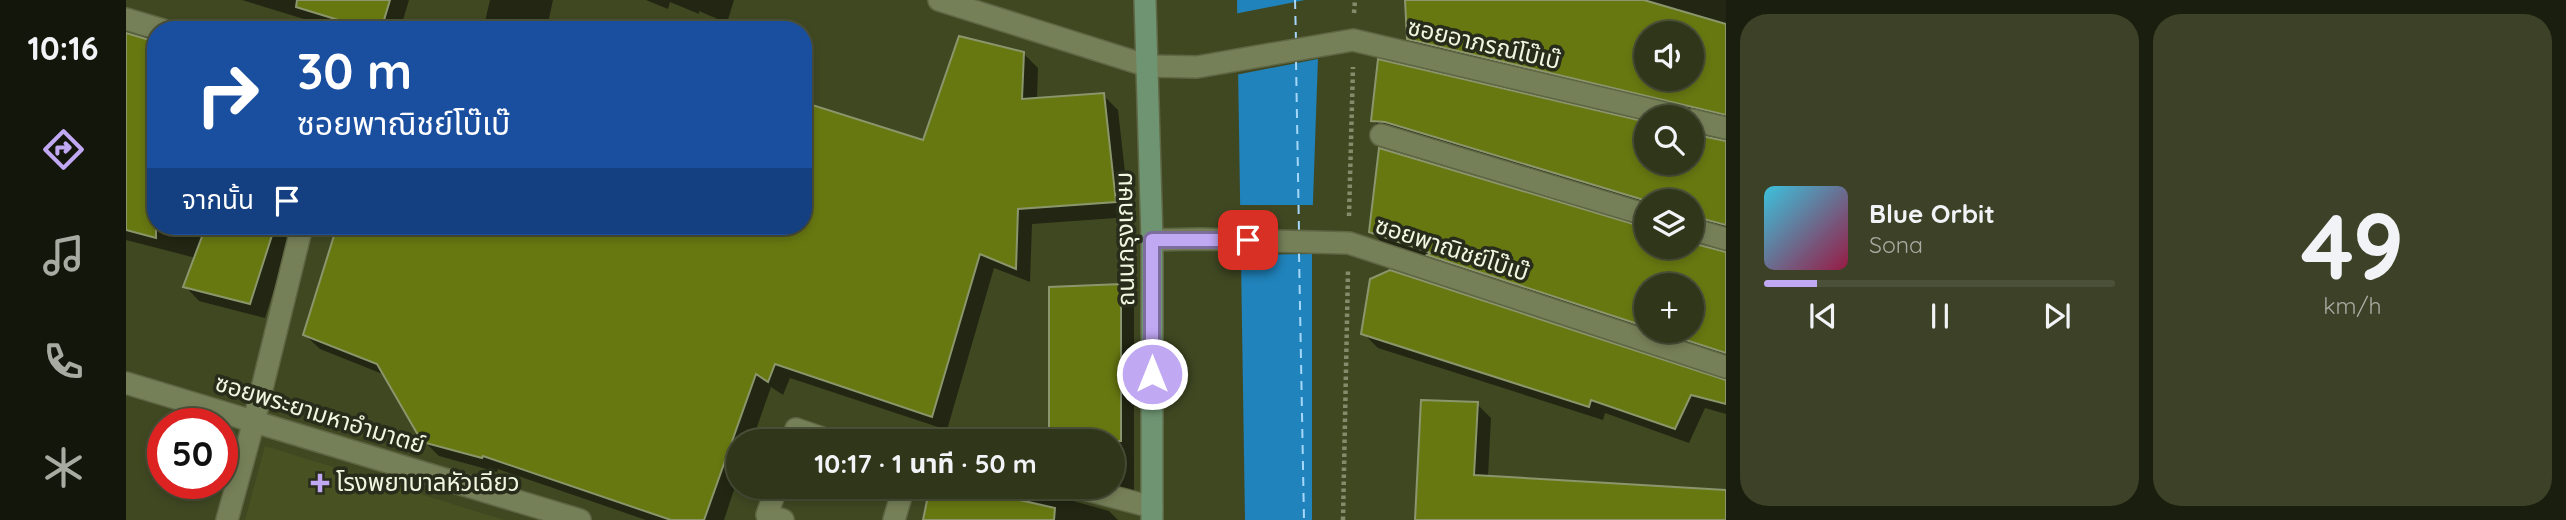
<!DOCTYPE html>
<html lang="th">
<meta charset="utf-8">
<style>
:root{--surface:#30361a;--page:#3c4127;--text:#f1f3f6;--muted:#a8aba2;--line:#4b5039;--accent:#c1a8f3}
body{margin:0;font-family:Quicksand,"Noto Sans Thai",sans-serif;background:var(--page);color:var(--text);height:100vh;display:flex;flex-direction:column;font-size:26px;white-space:nowrap}
*{box-sizing:border-box;margin:0}
p{font-size:23px;color:var(--muted)}
.icon{flex:none;width:38px;height:38px;fill:none;stroke:currentColor;stroke-width:2;stroke-linecap:round;stroke-linejoin:round}
.map{position:relative;flex:1;overflow:hidden}
.sheet{display:flex;flex-direction:column;gap:14px;padding:14px;background:#1a1e0e;width:840px}
.sheet>*{flex:none}
.top-card{position:absolute;left:21px;top:21px;width:665px;height:214px;border-radius:28px;box-shadow:0 4px 10px #0003,0 0 0 2px var(--line);background:#1a4fa0;color:#fff;overflow:hidden}
.controls{position:absolute;left:1508px;top:21px;display:grid;gap:14px}
.controls a{display:grid;place-items:center;width:70px;height:70px;border-radius:50%;background:var(--surface);box-shadow:0 4px 10px #0003,0 0 0 2px var(--line);font-size:35px}
.speed{position:absolute;left:21px;top:408px;display:flex;gap:14px;font-size:35px;font-weight:700;text-align:center}
.speed>*{display:grid;place-content:center;width:91px;height:91px;border-radius:50%;background:var(--surface);box-shadow:0 4px 10px #0003,0 0 0 2px var(--line);line-height:1}
.speed .limit{border:10px solid #d22;background:#fff;color:#111}
.pin{position:absolute;display:grid;place-items:center;width:60px;height:60px;color:#fff;margin:-30px;border-radius:14px;box-shadow:0 4px 10px #0006}
.me{position:absolute;width:77px;margin:-38px;rotate:0deg;stroke-linejoin:round;filter:drop-shadow(0 0 5px #0008)}
.turn{display:flex;align-items:center;gap:24px;height:147px;padding:0 35px;font-size:32px}
.turn .icon{width:91px;height:91px;stroke-width:2.5}
.turn b{display:block;font-size:49px;line-height:60px}
.then{display:flex;align-items:center;height:66px;padding:0 35px;background:#0003;gap:14px;font-size:26px}
.sheet .tile{flex:1;display:flex;flex-direction:column;justify-content:center;gap:10px;min-width:0;padding:0 24px;border-radius:28px;background:var(--page)}
.sheet .dial{align-items:center;gap:0}
.dial b{font-size:91px;line-height:1}
.song{display:flex;align-items:center;gap:21px}
.cover{width:84px;height:84px;border-radius:10px;background:linear-gradient(135deg,hsl(190 70% 55%),hsl(340 70% 35%))}
.played{height:7px;border-radius:4px;background:linear-gradient(90deg,var(--accent) 15%,var(--line) 15%)}
.keys{display:flex;justify-content:space-around;direction:ltr}
.sheet .tiles{flex:1;display:grid;gap:14px;grid-template-columns:repeat(2,1fr)}
.trip{position:absolute;left:600px;top:429px;width:399px;height:70px;border-radius:35px;background:var(--surface);box-shadow:0 4px 10px #0003,0 0 0 2px var(--line);font-weight:700;line-height:70px;text-align:center}
main{display:flex;flex:1;min-height:0}
.dock{display:flex;flex-direction:column;width:126px;justify-content:space-around;align-items:center;background:#13160a;color:var(--muted)}
.dock .icon{width:49px;height:49px}
.dock .current{color:var(--accent)}
.dock b{font-size:32px;color:var(--text)}
.map>svg:first-child{display:block}
</style>
<main>
<nav class="dock">
<b>10:16</b>
<svg class="icon current" aria-label="directions" viewBox="0 0 24 24"><path d="M12 3l9 9-9 9-9-9zM9 14v-3h6M13 9l2 2-2 2"/></svg>
<svg class="icon" aria-label="music" viewBox="0 0 24 24"><path d="M9 18V5l10-2v13"/><circle cx="6" cy="18" r="3"/><circle cx="16" cy="16" r="3"/></svg>
<svg class="icon" aria-label="phone" viewBox="0 0 24 24"><path d="M5 4h4l2 5-3 2q2 4 5 5l2-3 5 2v4C11 20 4 13 5 4z"/></svg>
<svg class="icon" aria-label="climate" viewBox="0 0 24 24"><path d="M12 3v18M4 7l16 10M4 17L20 7"/></svg>
</nav>
<div class="map">
<svg width="1600" height="520" viewBox="0 0 1600 520">
<rect width="100%" height="100%" fill="#404822"/>
<polygon fill="#475122" points="139,446 378,520 119,520"/>
<polygon fill="#2083bb" points="1111,0 1194,0 1186,229 1186,520 1119,520"/>
<g fill="#404822">
<polygon points="1179,0 1198,0 1197,58 1109,75 1108,14"/>
<polygon points="1111,205 1191,205 1190,254 1112,255"/>
</g>
<g fill="#0007" fill-rule="evenodd">
<polygon points="116,0 283,0 274,30 214,30"/>
<polygon points="364,0 427,0 422,23 444,30 357,30"/>
<polygon points="520,0 608,0 601,23 573,11 573,14 544,2 542,9"/>
<path d="M1281,0H1600V125L1297,53L1283,38ZM1521,33H1566V79H1521Z"/>
<polygon points="0,34 30,226 168,226 139,318 73,301 59,286 70,258 0,240"/>
<polygon points="897,53 912,68 911,100 977,95 992,110 1004,217 906,224 904,282 868,268 821,430 664,378 657,395 645,387 626,441 612,441 612,478 598,520 520,520 372,469 371,472 313,456 298,441 259,375 194,349 179,335 213,226 677,226 798,142"/>
<path d="M1253,61L1521,163H1566L1600,142V235L1572,233L1567,241V245L1600,253V362L1259,246L1245,231L1521,247H1566V201H1521V210L1261,135L1247,120ZM1521,285H1566V331H1521Z"/>
<polygon points="994,286 1008,300 1008,496 987,486 987,441 924,441"/>
<polygon points="1237,333 1600,380 1600,414 1579,408 1563,443 1479,413 1477,420 1252,348"/>
<polygon points="1351,404 1365,418 1362,477 1600,520 1291,520"/>
<polygon points="806,486 912,486 924,489 924,486 958,486 950,491 947,501 983,511 992,520 798,520"/>
</g>
<g fill="none" stroke-linecap="round" stroke-linejoin="round">
<g stroke="#a5d7fb" stroke-width="2" stroke-dasharray="9 7" stroke-linecap="butt">
<polyline points="1169,0 1170,41"/>
<polyline points="1170,61 1173,233"/>
<polyline points="1173,253 1178,520"/>
</g>
</g>
<g fill="#677811" stroke="#8b966c" stroke-width="2" fill-rule="evenodd">
<polygon points="171,0 264,0 255,30 245,30 170,7"/>
<path d="M1279,0H1518L1600,24V115L1281,39ZM1521,33H1566V79H1521Z"/>
<polygon points="0,33 30,42 30,238 0,230"/>
<polygon points="833,36 898,52 896,99 978,93 990,202 892,209 890,269 854,254 806,417 649,364 642,382 630,374 578,520 545,520 357,456 356,458 296,442 251,364 177,335 211,226 677,226 677,102 797,140"/>
<polygon points="1252,59 1521,122 1521,163 1566,163 1566,134 1600,141 1600,225 1566,216 1566,201 1521,201 1259,122 1245,121"/>
<polygon points="1253,148 1521,228 1521,247 1566,247 1566,243 1600,252 1600,353 1532,331 1566,331 1566,285 1521,285 1521,327 1301,255 1305,253 1243,232"/>
<polygon points="80,226 149,226 124,304 57,287"/>
<polygon points="1264,270 1600,380 1600,404 1565,395 1549,429 1465,400 1463,407 1235,334 1244,279"/>
<polygon points="995,284 995,441 923,441 923,287"/>
<polygon points="1295,400 1352,402 1348,475 1600,490 1600,520 1289,520"/>
<polygon points="804,486 874,486 872,495 929,508 928,520 797,520"/>
</g>
<g fill="none" stroke-linecap="round" stroke-linejoin="round">
<g stroke="#5f6644" stroke-width="24">
<g id="lane">
<polyline points="1255,135 1521,215"/>
<polyline points="1566,229 1600,239"/>
<polyline points="666,441 670,429 705,441"/>
<polyline points="651,486 641,515 657,520"/>
<polyline points="946,486 1026,507"/>
<polyline points="768,520 778,486"/>
</g>
</g>
<g stroke="#5f6644" stroke-width="24">
<g id="street">
<polyline points="813,0 1022,66 1071,67 1227,40 1555,117"/>
<polyline points="0,19 37,30"/>
<polyline points="1566,120 1600,128"/>
<polyline points="1026,240 1074,239 1223,243 1600,367"/>
<polyline points="0,383 454,520"/>
<polyline points="101,520 128,421 176,226"/>
</g>
</g>
<g stroke="#5f6644" stroke-width="24">
<polyline id="secondary" points="1019,0 1026,240 1026,520"/>
</g>
<g stroke="#858c6c" stroke-width="4.5" stroke-dasharray="3.5 3.5" stroke-linecap="butt">
<polyline points="1228,13 1229,0"/>
<polyline points="1223,216 1227,67"/>
<polyline points="1217,520 1222,270"/>
</g>
<use href="#lane" stroke="#768058" stroke-width="21"/>
<use href="#street" stroke="#768058" stroke-width="21"/>
<use href="#secondary" stroke="#6e9472" stroke-width="21"/>
</g>
<g fill="none" stroke-linecap="round" stroke-linejoin="round">
<g stroke="#7d6d9e" stroke-width="18">
<polyline id="route" points="1026,374 1026,240 1122,240"/>
</g>
<use href="#route" stroke="#c1a8f3" stroke-width="12"/>
</g>
<path fill="#c1a8f3" stroke="#282c1b" stroke-width="2.5" d="M190.5 472.5h7v7h7v7h-7v7h-7v-7h-7v-7h7z"/>
<g text-anchor="middle" stroke-width="7" stroke-linejoin="round" paint-order="stroke">
<g font-size="24" fill="#f0f6e0" stroke="#282c1b">
<text transform="translate(1358 44) rotate(13)" y="8">ซอยอาภรณ์โบ๊เบ๊</text>
<text transform="translate(999 239) rotate(-91)" y="8">ถนนกรุงเกษม</text>
<text transform="translate(1326 249) rotate(18)" y="8">ซอยพาณิชย์โบ๊เบ๊</text>
<text transform="translate(194 414) rotate(17)" y="8">ซอยพระยามหาอำมาตย์</text>
</g>
<g font-size="24" fill="#f0f6e0" stroke="#282c1b" text-anchor="start">
<text x="210" y="491">โรงพยาบาลหัวเฉียว</text>
</g>
</g>
</svg>
<div class="controls">
<a><svg class="icon" aria-label="sound" viewBox="0 0 24 24"><path d="M4 9h4l5-4v14l-5-4H4zM17 9q2 3 0 6"/></svg></a>
<a><svg class="icon" aria-label="search" viewBox="0 0 24 24"><circle cx="10" cy="10" r="6"/><path d="M15 15l6 6"/></svg></a>
<a><svg class="icon" aria-label="layers" viewBox="0 0 24 24"><path d="M12 4l9 5-9 5-9-5zM3 14l9 5 9-5"/></svg></a>
<a>+</a>
</div>
<div class="speed"><div class="limit">50</div></div>
<div class="pin" style="left:1122px;top:240px;background:#d93025"><svg class="icon" aria-label="arrive" viewBox="0 0 24 24"><path d="M6 21V4h12l-3 4 3 4H6"/></svg></div>
<svg class="me" style="left:1026px;top:374px" viewBox="-20 -20 40 40"><circle r="17" fill="#c1a8f3" stroke="#fff" stroke-width="3"/><path d="M0-11L8 9 0 5-8 9z" fill="#fff"/></svg>
<div class="trip">10:17 · 1 นาที · 50 m</div>
<div class="top-card">
<div class="turn"><svg class="icon" aria-label="right" viewBox="0 0 24 24"><path d="M7 20v-9h11M14 6l5 5-5 5"/></svg><div><b>30 m</b>ซอยพาณิชย์โบ๊เบ๊</div></div>
<div class="then">จากนั้น<svg class="icon" aria-label="arrive" viewBox="0 0 24 24"><path d="M6 21V4h12l-3 4 3 4H6"/></svg></div>
</div>
</div>
<section class="sheet">
<div class="tiles">
<div class="tile">
<div class="song"><i class="cover"></i><div><b>Blue Orbit</b><p>Sona</p></div></div>
<div class="played"></div>
<div class="keys"><svg class="icon" aria-label="previous" viewBox="0 0 24 24"><path d="M18 5L8 12l10 7zM5 5v14"/></svg><svg class="icon" aria-label="pause" viewBox="0 0 24 24"><path d="M8 5v14M16 5v14"/></svg><svg class="icon" aria-label="next" viewBox="0 0 24 24"><path d="M6 5l10 7-10 7zM19 5v14"/></svg></div>
</div>
<div class="tile dial"><b>49</b><p>km/h</p></div>
</div>
</section>
</main>
